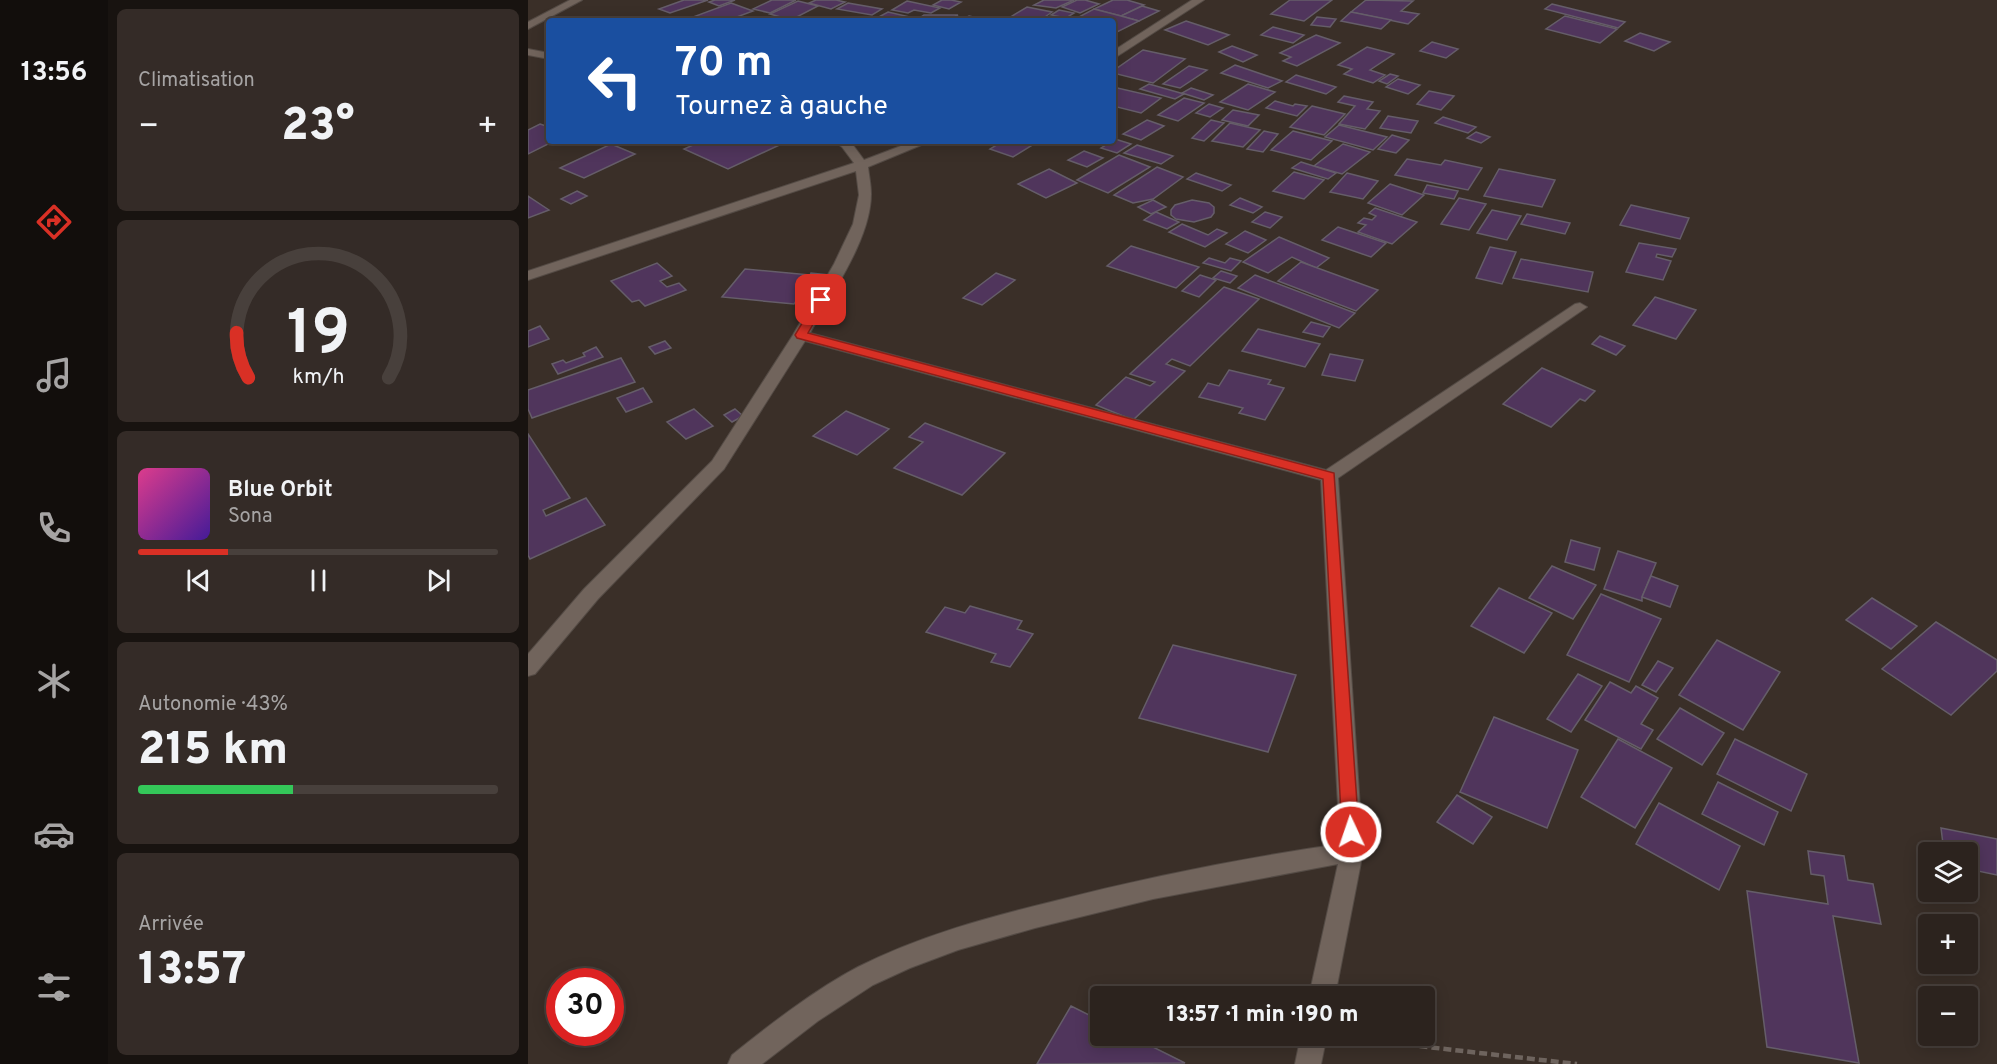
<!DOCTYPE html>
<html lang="fr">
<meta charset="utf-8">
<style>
:root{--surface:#2c231e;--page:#342b27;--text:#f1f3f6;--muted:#a6a4a4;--line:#48403c;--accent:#d93025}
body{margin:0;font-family:Overpass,sans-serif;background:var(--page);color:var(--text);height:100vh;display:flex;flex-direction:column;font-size:22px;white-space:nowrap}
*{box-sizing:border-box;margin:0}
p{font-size:20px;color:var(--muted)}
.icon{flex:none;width:33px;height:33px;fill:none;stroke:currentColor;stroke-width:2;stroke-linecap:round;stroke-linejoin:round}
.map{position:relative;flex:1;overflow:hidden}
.panel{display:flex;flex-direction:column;gap:9px;padding:9px;background:#181310;width:420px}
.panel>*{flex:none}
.banner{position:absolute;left:18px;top:18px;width:570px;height:126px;border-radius:6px;box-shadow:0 3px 15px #0003,0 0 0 2px var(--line);background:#1a4fa0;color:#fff;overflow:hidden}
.tools{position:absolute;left:1390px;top:842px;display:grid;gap:12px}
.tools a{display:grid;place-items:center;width:60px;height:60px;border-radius:6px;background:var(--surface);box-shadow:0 3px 15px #0003,0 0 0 2px var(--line);font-size:30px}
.speed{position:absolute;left:18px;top:968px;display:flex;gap:12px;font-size:30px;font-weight:700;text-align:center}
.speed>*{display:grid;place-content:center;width:78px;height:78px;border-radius:50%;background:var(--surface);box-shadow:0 3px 15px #0003,0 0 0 2px var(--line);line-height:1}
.speed .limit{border:9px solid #d22;background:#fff;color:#111}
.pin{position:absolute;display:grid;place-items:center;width:51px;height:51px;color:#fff;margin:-26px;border-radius:12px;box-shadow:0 3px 9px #0006}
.me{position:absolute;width:66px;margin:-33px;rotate:357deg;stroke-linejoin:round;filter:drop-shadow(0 0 4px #0008)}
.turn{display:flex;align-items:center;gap:21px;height:126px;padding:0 30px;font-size:27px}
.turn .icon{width:78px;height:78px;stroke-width:2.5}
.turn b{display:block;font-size:42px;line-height:51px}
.big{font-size:45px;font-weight:800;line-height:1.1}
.panel .widget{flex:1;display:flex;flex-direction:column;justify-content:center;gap:9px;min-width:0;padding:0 21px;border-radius:9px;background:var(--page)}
.panel .dial{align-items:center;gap:0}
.dial svg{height:156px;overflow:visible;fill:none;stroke:var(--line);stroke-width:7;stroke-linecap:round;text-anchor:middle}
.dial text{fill:var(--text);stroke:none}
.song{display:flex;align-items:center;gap:18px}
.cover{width:72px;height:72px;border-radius:9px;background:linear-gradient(135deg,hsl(330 70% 55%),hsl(260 70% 35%))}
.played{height:6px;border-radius:3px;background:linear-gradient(90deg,var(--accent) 25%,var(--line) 25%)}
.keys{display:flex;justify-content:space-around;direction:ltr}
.heat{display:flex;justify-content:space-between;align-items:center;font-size:33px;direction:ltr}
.charge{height:9px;border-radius:4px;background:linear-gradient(90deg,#34c759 43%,var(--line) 0)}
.trip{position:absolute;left:562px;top:986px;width:345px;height:60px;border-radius:6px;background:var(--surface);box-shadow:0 3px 15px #0003,0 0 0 2px var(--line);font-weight:800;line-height:60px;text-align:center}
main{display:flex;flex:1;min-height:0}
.dock{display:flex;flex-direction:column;width:108px;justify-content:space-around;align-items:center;background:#120e0c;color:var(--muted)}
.dock .icon{width:42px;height:42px}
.dock .current{color:var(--accent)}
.dock b{font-size:27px;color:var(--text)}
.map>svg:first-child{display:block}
</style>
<main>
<nav class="dock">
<b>13:56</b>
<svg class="icon current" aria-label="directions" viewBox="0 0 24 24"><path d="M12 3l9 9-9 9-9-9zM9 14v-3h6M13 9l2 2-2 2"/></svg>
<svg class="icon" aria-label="music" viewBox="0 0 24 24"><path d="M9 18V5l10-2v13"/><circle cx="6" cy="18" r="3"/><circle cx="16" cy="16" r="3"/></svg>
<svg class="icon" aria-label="phone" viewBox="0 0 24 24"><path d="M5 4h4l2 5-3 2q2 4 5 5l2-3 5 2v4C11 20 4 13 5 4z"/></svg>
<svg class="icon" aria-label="climate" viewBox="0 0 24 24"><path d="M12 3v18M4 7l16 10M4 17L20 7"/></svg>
<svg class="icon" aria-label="car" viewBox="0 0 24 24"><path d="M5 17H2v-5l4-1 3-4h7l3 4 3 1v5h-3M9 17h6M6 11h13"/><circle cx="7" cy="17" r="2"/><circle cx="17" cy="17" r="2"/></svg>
<svg class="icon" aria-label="filters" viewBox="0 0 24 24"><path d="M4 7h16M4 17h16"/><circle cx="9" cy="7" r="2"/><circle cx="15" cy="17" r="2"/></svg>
</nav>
<section class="panel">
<div class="widget"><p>Climatisation</p>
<div class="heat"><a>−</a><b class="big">23°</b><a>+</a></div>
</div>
<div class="widget dial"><svg viewBox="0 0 100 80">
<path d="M14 69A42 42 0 1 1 86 69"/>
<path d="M14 69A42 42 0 0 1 8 46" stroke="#d93025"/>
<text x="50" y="56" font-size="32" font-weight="700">19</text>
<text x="50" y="72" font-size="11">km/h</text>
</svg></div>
<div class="widget">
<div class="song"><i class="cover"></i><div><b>Blue Orbit</b><p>Sona</p></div></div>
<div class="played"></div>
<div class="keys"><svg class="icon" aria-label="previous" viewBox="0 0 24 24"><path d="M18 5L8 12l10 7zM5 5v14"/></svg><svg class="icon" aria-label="pause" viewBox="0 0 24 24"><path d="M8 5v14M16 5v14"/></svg><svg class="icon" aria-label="next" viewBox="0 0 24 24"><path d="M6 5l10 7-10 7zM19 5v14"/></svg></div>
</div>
<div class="widget"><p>Autonomie · 43%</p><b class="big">215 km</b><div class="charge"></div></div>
<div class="widget"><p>Arrivée</p><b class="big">13:57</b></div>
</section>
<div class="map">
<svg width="1469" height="1064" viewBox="0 0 1469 1064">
<rect width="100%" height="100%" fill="#3a2f28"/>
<g fill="#50355c" stroke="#655d69" stroke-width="1.5">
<polygon points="156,0 180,0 142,13 131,9"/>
<polygon points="187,0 207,0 191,6 181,2"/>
<polygon points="244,0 268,0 242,13 225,9"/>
<polygon points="288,0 308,0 317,2 303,9 281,3"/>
<polygon points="414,0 423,0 433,2 421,9 405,5"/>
<polygon points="516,0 546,0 528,8 506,5"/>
<polygon points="549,0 557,0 571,4 552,13 534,7"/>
<polygon points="585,0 599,0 616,5 593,16 566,9"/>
<polygon points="762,0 804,0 776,21 743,14"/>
<polygon points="838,0 885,1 873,11 891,14 880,24 823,12"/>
<polygon points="270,1 290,6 263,20 242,14"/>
<polygon points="379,1 412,8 403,13 386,10 380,13 364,10"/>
<polygon points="203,3 225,11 198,21 174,21 165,17"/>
<polygon points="320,3 354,9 344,15 309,9"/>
<polygon points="1024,4 1097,22 1090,28 1017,9"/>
<polygon points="614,6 631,11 611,21 593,16"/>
<polygon points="499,7 524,12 511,21 476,21"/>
<polygon points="566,9 593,16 611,21 587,33 585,32 585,21 545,20"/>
<polygon points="531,10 546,13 538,18 523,15"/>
<polygon points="360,12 386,18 380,21 347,19"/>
<polygon points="823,12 863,20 853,29 813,21"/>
<polygon points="396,15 430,15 419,21 387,21"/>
<polygon points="441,16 462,21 431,21"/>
<polygon points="1037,16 1089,29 1072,43 1018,29"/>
<polygon points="789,17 808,19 802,27 783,25"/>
<polygon points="658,21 701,35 680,45 637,30"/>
<polygon points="745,27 776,35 765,43 733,35"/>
<polygon points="1112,33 1142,42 1126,51 1097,41"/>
<polygon points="788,35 812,43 769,66 755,61 763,57 752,53"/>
<polygon points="904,42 930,49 918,58 892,51"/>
<polygon points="704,46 729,55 715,62 691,52"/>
<polygon points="839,47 866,54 842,70 857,75 845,83 816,74 824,69 810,65"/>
<polygon points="615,50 657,59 625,83 585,73 585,71"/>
<polygon points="707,65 754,81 740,88 693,73"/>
<polygon points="661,66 679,70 652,88 635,84"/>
<polygon points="862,74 870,76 859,84 851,81"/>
<polygon points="768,75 808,87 798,94 758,82"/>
<polygon points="870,79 892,85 880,94 858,87"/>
<polygon points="621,84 656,94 647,99 612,89"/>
<polygon points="720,84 747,92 720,110 692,102"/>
<polygon points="585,87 633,98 613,113 585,106"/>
<polygon points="663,88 685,95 676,100 654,93"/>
<polygon points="901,91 926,96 913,110 889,104"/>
<polygon points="816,96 845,102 839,109 852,111 837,129 811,124 827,106 810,102"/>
<polygon points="656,98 676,103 650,121 630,115"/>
<polygon points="747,101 765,106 767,104 779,106 769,116 738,108"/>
<polygon points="681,104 695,108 682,117 668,113"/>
<polygon points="784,106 817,114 796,135 762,127"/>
<polygon points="705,110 731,115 720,126 694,120"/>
<polygon points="860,116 890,121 883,133 852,128"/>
<polygon points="915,117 948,127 940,133 907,123"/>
<polygon points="619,120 636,126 613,140 595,134"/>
<polygon points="683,120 696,123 676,141 664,138"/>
<polygon points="702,123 732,130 715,147 684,141"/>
<polygon points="12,124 21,127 21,141 26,141 0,154 0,130"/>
<polygon points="811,125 859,137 845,150 797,137"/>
<polygon points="736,131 750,134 735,152 719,149"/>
<polygon points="765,131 804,141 783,160 743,150"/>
<polygon points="948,132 962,137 953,143 939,138"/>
<polygon points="864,135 881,140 868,153 850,149"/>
<polygon points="587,139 603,144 589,153 573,148"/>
<polygon points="174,141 260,141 200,169 156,149"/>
<polygon points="475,141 511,141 485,157 462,149"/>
<polygon points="83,144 107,154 56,178 32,168"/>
<polygon points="815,144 842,152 814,174 786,166"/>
<polygon points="609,145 645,156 633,164 596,153"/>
<polygon points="556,151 575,158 559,167 540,160"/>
<polygon points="591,155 622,167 580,193 549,180"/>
<polygon points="879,159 913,165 917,160 954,168 940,190 867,175"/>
<polygon points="773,162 808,173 800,179 764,168"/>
<polygon points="629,167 655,177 625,199 605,203 586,195"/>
<polygon points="521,169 549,183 518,198 490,184"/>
<polygon points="971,169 1027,180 1014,207 956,196"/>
<polygon points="766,172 796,180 776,199 745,191"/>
<polygon points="668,173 703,185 694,191 659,179"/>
<polygon points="819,173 850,181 835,199 802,192"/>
<polygon points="862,184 896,195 874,215 840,203"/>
<polygon points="899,185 930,191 926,199 895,193"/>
<polygon points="49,191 59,196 43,204 33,199"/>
<polygon points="0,196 21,210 0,218"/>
<polygon points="712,198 734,207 725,213 702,205"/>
<polygon points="931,198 958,204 941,230 913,224"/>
<polygon points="625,200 638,207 623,214 610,207"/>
<polygon points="664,200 681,203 686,207 686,213 683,217 666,222 648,219 643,215 643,210 647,205"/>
<polygon points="1103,205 1161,218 1152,239 1092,225"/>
<polygon points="847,208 889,222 864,244 830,232 838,225 830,223 836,218 844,220 848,216 841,213"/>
<polygon points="964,210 993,216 979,240 949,233"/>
<polygon points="628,212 651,222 639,229 616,220"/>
<polygon points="737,212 754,217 742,228 724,222"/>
<polygon points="999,214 1042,223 1037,234 993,224"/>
<polygon points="654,224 680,235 689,229 699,233 677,247 641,232"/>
<polygon points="810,227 858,243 843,257 794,240"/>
<polygon points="717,231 738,240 720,253 698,244"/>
<polygon points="751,237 801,258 788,268 764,257 740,273 715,262"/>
<polygon points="1111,243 1148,249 1144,257 1129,254 1128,257 1143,261 1135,280 1098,272"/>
<polygon points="603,246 671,267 648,288 579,266"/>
<polygon points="962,247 988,252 974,284 948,278"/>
<polygon points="681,258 697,263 702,258 713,261 703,271 675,263"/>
<polygon points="993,259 1065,272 1060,292 985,278"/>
<polygon points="773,262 850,290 828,311 750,281"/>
<polygon points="129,263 144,276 132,281 139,287 151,283 158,290 117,306 111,300 104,302 83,281"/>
<polygon points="217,269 282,275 283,273 303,275 294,287 279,286 266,304 194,297"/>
<polygon points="693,271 709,276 702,283 685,278"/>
<polygon points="468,273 487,280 454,305 435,298"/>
<polygon points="672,275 688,280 671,297 654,291"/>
<polygon points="727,275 827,313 811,328 710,288"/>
<polygon points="696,287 731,299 662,366 644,359 638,364 657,371 605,420 568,405 598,377 622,386 627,382 602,374"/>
<polygon points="1127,297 1168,310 1148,339 1105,325"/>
<polygon points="783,322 802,327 795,337 775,332"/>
<polygon points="12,326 21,339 0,347 0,331"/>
<polygon points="730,329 792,344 777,367 714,351"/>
<polygon points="1072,336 1097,346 1088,355 1064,344"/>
<polygon points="137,341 143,348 127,354 121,347"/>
<polygon points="68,347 75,357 30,374 24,364 35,360 38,363 57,356 55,353"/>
<polygon points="802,354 835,360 827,381 794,375"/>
<polygon points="93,358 107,382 4,418 0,409 0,390"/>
<polygon points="1014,368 1067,391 1057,401 1052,399 1023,427 975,404"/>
<polygon points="701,370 743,380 740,384 756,388 737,420 711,413 715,408 671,397 680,383 691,386"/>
<polygon points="115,388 124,402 98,412 89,398"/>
<polygon points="166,409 185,426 158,439 139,422"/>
<polygon points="207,409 215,416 204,422 196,415"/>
<polygon points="318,411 361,429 329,455 285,436"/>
<polygon points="397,423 477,453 434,495 366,468 395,442 381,437"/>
<polygon points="0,434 42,498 15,510 18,516 58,498 77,525 2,559 0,555"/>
<polygon points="1043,540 1072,548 1066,570 1037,562"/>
<polygon points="1090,551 1128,563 1114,597 1114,601 1076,589"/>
<polygon points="1024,566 1068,585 1045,619 1001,598"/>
<polygon points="1123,576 1150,586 1142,607 1114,597"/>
<polygon points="971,588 1024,613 996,653 943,626"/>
<polygon points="1073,594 1133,619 1101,682 1039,655"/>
<polygon points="1344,598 1389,626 1363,649 1318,620"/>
<polygon points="442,606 494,621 489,629 505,634 482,667 463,662 468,654 398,632 417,607 437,613"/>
<polygon points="1408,622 1469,660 1469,671 1423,715 1354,669"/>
<polygon points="1189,640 1252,672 1215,730 1151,695"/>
<polygon points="645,645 768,675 740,752 611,718"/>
<polygon points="1130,661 1145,668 1128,692 1114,685"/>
<polygon points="1050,674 1074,686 1043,732 1019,719"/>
<polygon points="1082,682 1103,693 1108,686 1130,698 1113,724 1125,730 1113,749 1057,720"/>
<polygon points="1152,708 1196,733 1174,765 1129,739"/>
<polygon points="966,717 1050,750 1019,828 932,792"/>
<polygon points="1090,739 1144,768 1107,828 1053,797"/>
<polygon points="1207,739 1279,774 1263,811 1189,774"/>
<polygon points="1190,782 1250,812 1236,845 1174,814"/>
<polygon points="929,795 964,817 945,844 909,822"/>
<polygon points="1131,803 1212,846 1191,890 1108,844"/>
<polygon points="1413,828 1469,839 1469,875 1440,869 1440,852 1416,852"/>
<polygon points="1280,851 1316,856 1320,880 1345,884 1353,924 1305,916 1331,1063 1239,1047 1219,891 1300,904 1296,876 1283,874"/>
<polygon points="543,1006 573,1021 573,1035 601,1035 657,1063 509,1064"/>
</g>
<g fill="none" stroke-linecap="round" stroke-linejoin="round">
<g stroke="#544b45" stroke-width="2">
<g id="street">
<polygon points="42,0 54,0 0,29 0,22"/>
<polygon points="664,0 676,0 585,59 585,51"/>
<polygon points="0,49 21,53 21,59 0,55"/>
<path d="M306,141H322L336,160L386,141H403L340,167C341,176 343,185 343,194C343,239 303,294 282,333L798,470L1047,304L1052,303L1059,307L810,478L835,852L807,996H781L810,864L625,899L507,928L430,950L382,968L345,985L290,1021L234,1064H200L204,1055C244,1023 285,991 330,967C391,936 458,918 523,902C619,877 715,858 812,844L793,480L277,341L196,469L70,599L7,674L0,676V654L56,589L184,461L265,335L306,264L325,224L331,195L328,171L0,280V271L326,163L314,147Z"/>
<polygon points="773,1035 799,1035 793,1064 767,1064"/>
</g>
</g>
<polyline stroke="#6e645e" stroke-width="4.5" stroke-dasharray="8 4" stroke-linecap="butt" points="820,1038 1049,1064"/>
<use href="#street" fill="#71645c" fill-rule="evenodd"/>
</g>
<polygon fill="#d93025" stroke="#8d1f18" stroke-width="1.5" points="293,296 299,300 280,333 806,473 831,832 829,838 823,840 817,838 814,832 795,479 269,338 267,335 288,300"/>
</svg>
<div class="tools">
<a><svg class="icon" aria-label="layers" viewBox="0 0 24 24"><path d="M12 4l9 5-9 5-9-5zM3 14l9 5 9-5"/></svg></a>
<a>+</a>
<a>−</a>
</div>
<div class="speed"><div class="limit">30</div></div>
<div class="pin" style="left:293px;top:300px;background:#d93025"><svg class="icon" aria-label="arrive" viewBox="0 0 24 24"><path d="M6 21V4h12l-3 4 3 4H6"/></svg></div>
<svg class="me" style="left:823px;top:832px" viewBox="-20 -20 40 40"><circle r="17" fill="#d93025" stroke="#fff" stroke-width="3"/><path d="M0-11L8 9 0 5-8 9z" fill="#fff"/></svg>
<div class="trip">13:57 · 1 min · 190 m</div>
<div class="banner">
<div class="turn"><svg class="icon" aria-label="left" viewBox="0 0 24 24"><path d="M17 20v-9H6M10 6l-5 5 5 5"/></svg><div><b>70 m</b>Tournez à gauche</div></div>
</div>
</div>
</main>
